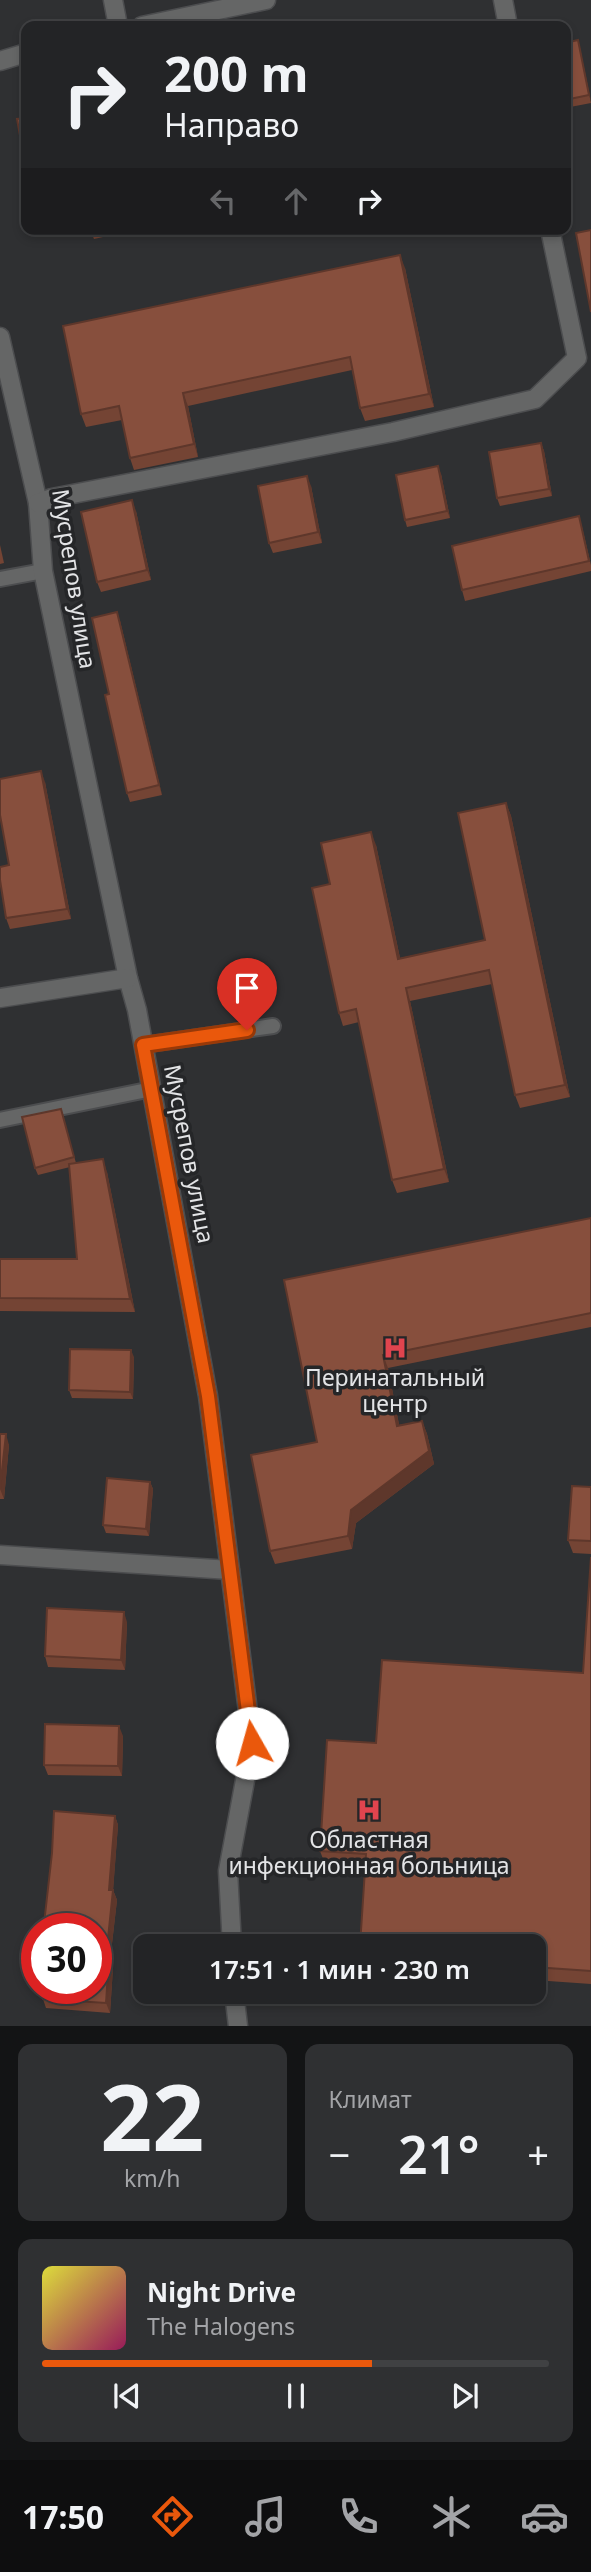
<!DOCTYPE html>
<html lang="ru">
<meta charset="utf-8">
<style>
:root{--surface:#232426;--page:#2f3032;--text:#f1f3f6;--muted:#a3a4a7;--line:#404143;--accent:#ea580c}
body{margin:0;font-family:"Noto Sans",sans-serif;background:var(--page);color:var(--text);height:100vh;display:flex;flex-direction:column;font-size:26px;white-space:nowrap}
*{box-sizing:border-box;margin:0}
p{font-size:23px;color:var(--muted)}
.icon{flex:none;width:38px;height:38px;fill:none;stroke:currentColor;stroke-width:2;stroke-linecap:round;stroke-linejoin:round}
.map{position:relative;height:2026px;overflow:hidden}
.panel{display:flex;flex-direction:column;gap:18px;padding:18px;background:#131415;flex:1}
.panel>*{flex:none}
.hud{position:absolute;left:21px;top:21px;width:550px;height:214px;border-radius:14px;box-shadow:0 4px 10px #0003,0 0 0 2px var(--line);background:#232426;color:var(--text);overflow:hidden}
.speed{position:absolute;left:21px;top:1913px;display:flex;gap:14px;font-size:35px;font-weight:700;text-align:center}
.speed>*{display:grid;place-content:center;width:91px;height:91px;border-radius:50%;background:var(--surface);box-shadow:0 4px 10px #0003,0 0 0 2px var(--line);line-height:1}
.speed .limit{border:10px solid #d22;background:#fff;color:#111}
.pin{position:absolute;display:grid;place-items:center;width:60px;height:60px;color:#fff;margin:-72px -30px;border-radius:50% 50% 50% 0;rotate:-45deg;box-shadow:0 0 7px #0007}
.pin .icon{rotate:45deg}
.me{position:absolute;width:77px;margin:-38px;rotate:353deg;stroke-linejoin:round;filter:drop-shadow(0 0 5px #0008)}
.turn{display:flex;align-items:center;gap:24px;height:147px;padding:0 28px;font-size:32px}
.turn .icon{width:91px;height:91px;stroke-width:2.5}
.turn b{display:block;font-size:49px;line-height:60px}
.lanes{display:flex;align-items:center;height:66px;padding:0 28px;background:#0003;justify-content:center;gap:35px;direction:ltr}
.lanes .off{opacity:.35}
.big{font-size:52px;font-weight:600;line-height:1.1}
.panel .tile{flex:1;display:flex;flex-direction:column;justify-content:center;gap:10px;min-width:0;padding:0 24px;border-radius:14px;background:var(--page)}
.panel .dial{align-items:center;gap:0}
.dial b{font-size:91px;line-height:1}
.song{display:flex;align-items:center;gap:21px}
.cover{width:84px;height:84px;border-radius:10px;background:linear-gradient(135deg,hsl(60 70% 55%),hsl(330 70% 35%))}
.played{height:7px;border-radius:4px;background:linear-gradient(90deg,var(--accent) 65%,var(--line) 65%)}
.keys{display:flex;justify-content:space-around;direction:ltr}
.heat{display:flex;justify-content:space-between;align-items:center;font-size:38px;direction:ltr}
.panel .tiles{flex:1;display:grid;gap:18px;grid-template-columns:1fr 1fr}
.tile:last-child{grid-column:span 2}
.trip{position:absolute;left:133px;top:1934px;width:413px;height:70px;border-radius:14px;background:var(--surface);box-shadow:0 4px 10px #0003,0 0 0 2px var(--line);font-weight:600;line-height:70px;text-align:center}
.tabs{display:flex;height:112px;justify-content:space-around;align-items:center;background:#0e0e0f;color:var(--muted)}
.tabs .icon{width:49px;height:49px}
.tabs .active{color:var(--accent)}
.tabs b{font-size:32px;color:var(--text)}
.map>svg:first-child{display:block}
</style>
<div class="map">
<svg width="591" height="2026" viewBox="0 0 591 2026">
<rect width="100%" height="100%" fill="#2f3032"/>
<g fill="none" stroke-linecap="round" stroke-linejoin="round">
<g stroke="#4c4d4f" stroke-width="18">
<g id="service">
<polyline points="0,579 43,571"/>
<polyline points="143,1045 273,1026"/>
<polyline points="0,1120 152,1089"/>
</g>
</g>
<g stroke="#4c4d4f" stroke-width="21">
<g id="minor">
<polyline points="113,0 118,26"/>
<polyline points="503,0 508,26"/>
<polyline points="142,26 266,0"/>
<polyline points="0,61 26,53"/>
<polyline points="0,337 38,503 43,571 128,978 137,1010 208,1396 252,1743 228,1871 232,1946"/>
<polyline points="38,503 52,498 393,432 535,399 577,358 550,229"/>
<polyline points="0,998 128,978"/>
<polyline points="0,1555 230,1570"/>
<polyline points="234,1992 238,2026"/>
</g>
</g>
<use href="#service" stroke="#656666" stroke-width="14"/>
<use href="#minor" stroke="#656666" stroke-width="18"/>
</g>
<g fill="#744434">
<polygon points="578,40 580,48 591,103 565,108 565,43"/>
<polygon points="90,229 139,229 94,239"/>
<polygon points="405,268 434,407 365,421 360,408 352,370 188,406 198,457 134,470 130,458 122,420 86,427 81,414"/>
<polygon points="541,443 544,451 552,496 500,506 497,498"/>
<polygon points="441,474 450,518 407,527 405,520"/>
<polygon points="311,486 322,543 273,553 269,543"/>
<polygon points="136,511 151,580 101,592 97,582"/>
<polygon points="579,516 582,527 591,565 591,571 465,601 462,590"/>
<polygon points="0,545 4,563 0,564"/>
<polygon points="120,621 162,795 130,802 127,793 109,694"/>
<polygon points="45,782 71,919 10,929 6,918 9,865"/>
<polygon points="506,803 511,816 570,1097 520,1108 515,1095 492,984 410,1001 449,1182 397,1193 392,1180 359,1022 343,1026 339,1013 330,884 376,845 400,958 485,940"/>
<polygon points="61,1109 76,1163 107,1172 135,1312 0,1311 0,1259 77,1259 70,1167 38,1175 35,1168"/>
<polygon points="591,1218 591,1327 388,1368 399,1425 422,1421 427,1434 434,1464 356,1523 352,1549 275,1564 270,1551 317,1442 284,1280"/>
<polygon points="134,1357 133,1399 72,1398 69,1390"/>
<polygon points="0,1434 9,1445 4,1499 0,1499"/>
<polygon points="150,1482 153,1489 149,1536 106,1533 103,1525"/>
<polygon points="591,1487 591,1554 573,1553 568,1540"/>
<polygon points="591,1557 591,1984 534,1980 534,1946 365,1867 325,1864 320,1851 376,1743 583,1673"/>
<polygon points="127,1622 125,1670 48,1667 45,1656"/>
<polygon points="123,1736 122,1776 48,1775 44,1765"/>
<polygon points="115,1816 118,1825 113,1890 117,1900 110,1961 113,1968 110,2013 46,2008 43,1999 96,1928 46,1928 44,1924"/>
</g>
<g fill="#5e372b">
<polygon points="578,40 580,48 591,101 589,95"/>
<polygon points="400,255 405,268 434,407 429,394"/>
<polygon points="183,393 188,406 198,457 194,444"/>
<polygon points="541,443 544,451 552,496 549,489"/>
<polygon points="438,466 441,474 450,518 447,511"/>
<polygon points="307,476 311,486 322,543 318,532"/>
<polygon points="132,500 136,511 151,580 147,570"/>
<polygon points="117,612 120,621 162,795 159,785"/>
<polygon points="41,771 45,782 71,919 67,909"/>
<polygon points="506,803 511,816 570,1097 565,1085"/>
<polygon points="371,832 376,845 403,972 398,959"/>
<polygon points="406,988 410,1001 449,1182 444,1169"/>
<polygon points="103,1159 107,1172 135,1312 130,1299"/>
<polygon points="131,1350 134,1357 133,1399 130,1392"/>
<polygon points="383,1355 388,1368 402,1439 397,1426"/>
<polygon points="422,1421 427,1434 434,1464 356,1523 352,1549 348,1536 351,1510"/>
<polygon points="6,1434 9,1445 4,1499 0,1489"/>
<polygon points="150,1482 153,1489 149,1536 146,1529"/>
<polygon points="124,1612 127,1622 125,1670 121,1660"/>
<polygon points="119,1726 123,1736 122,1776 118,1766"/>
<polygon points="115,1816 118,1825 113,1892 113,1890 117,1900 110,1961 113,1968 110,2013 106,2003 106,1958 109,1890"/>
</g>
<g fill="#874f3d" stroke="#5e372b" stroke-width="2">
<polygon points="578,40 589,95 565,100 565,43"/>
<polygon points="26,118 26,169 17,119"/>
<polygon points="591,230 591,312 576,233"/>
<polygon points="400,255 429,394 360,408 350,357 183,393 194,444 130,458 119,406 81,414 63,326"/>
<polygon points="541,443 549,489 497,498 489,452"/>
<polygon points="438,466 447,511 405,520 396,475"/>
<polygon points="307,476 318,532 269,543 258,486"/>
<polygon points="132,500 147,570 97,582 81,512"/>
<polygon points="579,516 589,561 462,590 452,546"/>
<polygon points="117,612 159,785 127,793 105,695 109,694 92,618"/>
<polygon points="41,771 67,909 6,918 0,880 0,867 9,865 0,815 0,779"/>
<polygon points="506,803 565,1085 515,1095 489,970 406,988 444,1169 392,1180 356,1009 339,1013 312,888 330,884 321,843 371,832 398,959 485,940 458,813"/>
<polygon points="61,1109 74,1157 35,1168 22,1117"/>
<polygon points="103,1159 130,1299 0,1298 0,1259 77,1259 69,1164"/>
<polygon points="591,1218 591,1313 383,1355 397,1426 422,1421 429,1451 351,1510 348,1536 270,1551 251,1455 317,1442 284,1280"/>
<polygon points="70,1349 131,1350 130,1392 69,1390"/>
<polygon points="0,1434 6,1434 0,1489"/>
<polygon points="107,1478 150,1482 146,1529 103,1525"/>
<polygon points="572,1486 591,1487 591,1541 568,1540"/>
<polygon points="591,1557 591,1971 534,1967 534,1946 360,1946 366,1854 320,1851 327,1740 376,1743 382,1660 583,1673"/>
<polygon points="47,1608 124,1612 121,1660 45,1656"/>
<polygon points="45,1724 119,1726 118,1766 44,1765"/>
<polygon points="54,1811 115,1816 109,1890 113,1890 106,1958 109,1958 106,2003 43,1999 44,1988 96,1988 96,1928 48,1928 48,1925 44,1924 52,1853"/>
</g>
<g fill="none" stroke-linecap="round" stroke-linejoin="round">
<g stroke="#983908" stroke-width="18">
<polyline id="route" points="247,1030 143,1045 208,1396 252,1743"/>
</g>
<use href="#route" stroke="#ea580c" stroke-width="12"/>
</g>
<defs>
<g id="hospital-bare" transform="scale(1.89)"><path d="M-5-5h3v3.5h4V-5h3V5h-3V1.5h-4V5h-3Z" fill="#e0444e" stroke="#252628" stroke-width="2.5" paint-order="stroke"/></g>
</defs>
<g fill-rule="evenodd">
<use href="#hospital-bare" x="395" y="1348"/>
<use href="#hospital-bare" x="369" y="1810"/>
</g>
<g text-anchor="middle" stroke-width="7" stroke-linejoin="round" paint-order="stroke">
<g font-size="23" fill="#e3e4e6" stroke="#252628">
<text transform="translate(74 579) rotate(81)" y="8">Мусрепов улица</text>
<text transform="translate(189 1154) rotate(79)" y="8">Мусрепов улица</text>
</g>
<g font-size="23" fill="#e3e4e6" stroke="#252628">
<text x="395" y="1386">Перинатальный<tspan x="395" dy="26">центр</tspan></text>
<text x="369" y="1848">Областная<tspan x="369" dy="26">инфекционная больница</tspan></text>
</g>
</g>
</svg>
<div class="speed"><div class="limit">30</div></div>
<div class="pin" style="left:247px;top:1030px;background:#d93025"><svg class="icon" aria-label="arrive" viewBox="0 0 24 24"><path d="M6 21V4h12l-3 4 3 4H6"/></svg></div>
<svg class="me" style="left:252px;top:1743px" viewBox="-20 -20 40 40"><circle r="19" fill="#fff"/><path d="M0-13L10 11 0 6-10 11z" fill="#ea580c"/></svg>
<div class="trip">17:51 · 1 мин · 230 m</div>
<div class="hud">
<div class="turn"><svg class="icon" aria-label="right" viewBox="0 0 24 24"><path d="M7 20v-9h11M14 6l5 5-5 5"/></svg><div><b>200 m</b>Направо</div></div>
<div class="lanes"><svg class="icon off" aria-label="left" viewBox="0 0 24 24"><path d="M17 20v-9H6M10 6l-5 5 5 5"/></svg><svg class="icon off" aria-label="ahead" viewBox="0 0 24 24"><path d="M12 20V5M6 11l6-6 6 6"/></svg><svg class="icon" aria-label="right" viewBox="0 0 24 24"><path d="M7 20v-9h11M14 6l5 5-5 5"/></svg></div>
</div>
</div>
<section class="panel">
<div class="tiles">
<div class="tile dial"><b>22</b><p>km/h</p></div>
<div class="tile"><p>Климат</p>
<div class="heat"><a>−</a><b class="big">21°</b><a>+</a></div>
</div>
<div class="tile">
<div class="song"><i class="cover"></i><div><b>Night Drive</b><p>The Halogens</p></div></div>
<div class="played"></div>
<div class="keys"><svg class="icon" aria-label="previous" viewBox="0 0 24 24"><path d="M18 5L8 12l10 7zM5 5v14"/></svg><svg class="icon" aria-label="pause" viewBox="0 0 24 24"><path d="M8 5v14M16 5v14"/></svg><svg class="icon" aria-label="next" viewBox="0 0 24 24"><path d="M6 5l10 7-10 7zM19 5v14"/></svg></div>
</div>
</div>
</section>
<nav class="tabs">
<b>17:50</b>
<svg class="icon active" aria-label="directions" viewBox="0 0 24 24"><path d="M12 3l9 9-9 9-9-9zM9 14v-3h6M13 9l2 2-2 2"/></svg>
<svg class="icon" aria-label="music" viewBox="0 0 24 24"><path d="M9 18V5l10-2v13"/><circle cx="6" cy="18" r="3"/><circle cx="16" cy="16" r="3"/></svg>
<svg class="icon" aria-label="phone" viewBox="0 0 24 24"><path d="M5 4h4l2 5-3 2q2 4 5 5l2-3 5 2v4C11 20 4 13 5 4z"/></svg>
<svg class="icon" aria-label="climate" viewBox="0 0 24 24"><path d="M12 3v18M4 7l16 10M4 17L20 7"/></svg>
<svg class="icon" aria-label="car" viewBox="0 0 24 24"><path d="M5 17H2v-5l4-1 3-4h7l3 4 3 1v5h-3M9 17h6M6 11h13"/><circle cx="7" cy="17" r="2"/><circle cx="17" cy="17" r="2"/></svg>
</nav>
